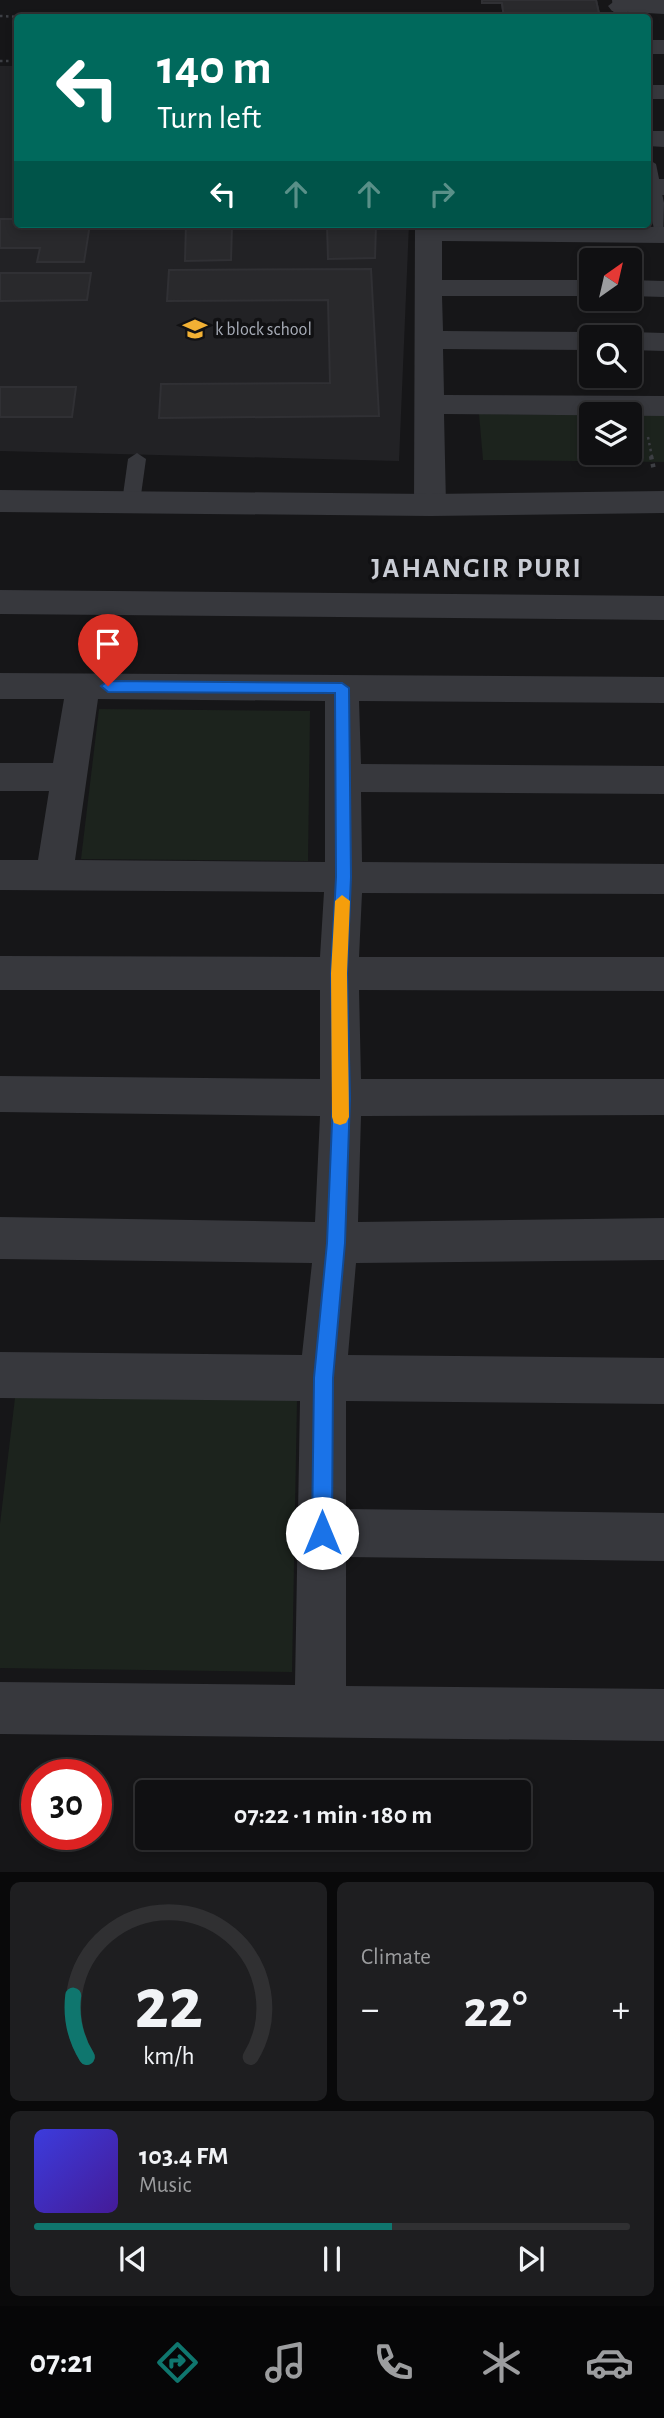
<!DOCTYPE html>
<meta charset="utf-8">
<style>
:root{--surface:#101012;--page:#1e1e20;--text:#f1f3f6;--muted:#9c9d9f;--line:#303032;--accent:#0f766e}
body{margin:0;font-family:"Alegreya Sans",sans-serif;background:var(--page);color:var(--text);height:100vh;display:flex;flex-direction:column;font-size:26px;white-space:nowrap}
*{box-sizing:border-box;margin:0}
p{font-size:23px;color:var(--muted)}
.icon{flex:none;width:38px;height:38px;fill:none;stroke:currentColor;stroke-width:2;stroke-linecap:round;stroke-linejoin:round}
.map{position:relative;height:1872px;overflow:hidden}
.side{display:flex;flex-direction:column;gap:10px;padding:10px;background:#09090a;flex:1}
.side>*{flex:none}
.banner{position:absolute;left:14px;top:14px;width:637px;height:214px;border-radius:7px;box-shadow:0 4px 10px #0003,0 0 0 2px var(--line);background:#00695c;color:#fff;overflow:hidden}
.needle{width:46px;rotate:34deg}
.fabs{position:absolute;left:579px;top:248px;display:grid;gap:14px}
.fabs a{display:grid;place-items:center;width:63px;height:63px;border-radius:7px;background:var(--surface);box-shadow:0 4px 10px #0003,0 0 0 2px var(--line);font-size:35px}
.speed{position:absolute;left:21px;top:1759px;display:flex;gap:14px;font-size:35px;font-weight:700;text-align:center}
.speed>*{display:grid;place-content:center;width:91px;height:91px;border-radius:50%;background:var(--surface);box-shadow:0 4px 10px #0003,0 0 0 2px var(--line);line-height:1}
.speed .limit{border:10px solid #d22;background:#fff;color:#111}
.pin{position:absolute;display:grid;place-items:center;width:60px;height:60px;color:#fff;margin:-72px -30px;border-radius:50% 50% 50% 0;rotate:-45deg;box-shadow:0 0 7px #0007}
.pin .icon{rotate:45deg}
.me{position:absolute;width:77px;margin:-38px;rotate:0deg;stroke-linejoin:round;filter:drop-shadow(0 0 5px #0008)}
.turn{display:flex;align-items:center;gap:24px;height:147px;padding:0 28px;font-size:32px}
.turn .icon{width:91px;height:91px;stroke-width:2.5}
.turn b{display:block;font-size:49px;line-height:60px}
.lanes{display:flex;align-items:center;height:66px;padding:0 28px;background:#0003;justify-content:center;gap:35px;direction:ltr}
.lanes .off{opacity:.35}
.big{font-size:52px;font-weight:700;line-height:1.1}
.side .tile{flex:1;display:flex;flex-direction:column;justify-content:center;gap:10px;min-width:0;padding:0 24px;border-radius:10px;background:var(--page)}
.side .dial{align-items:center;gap:0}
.dial svg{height:182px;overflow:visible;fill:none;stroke:var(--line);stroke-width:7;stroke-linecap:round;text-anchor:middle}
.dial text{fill:var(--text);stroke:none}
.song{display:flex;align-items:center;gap:21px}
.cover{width:84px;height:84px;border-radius:10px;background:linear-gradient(135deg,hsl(240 70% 55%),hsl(260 70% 35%))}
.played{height:7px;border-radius:4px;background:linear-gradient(90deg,var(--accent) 60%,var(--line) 60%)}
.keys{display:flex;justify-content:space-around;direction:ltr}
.heat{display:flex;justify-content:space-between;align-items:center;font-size:38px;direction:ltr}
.side .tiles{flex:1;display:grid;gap:10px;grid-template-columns:1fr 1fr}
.tile:last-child{grid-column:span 2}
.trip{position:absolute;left:135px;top:1780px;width:396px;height:70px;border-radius:7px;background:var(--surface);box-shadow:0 4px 10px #0003,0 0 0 2px var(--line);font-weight:700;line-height:70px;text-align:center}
.tab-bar{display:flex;height:112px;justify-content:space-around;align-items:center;background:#060607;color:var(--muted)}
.tab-bar .icon{width:49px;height:49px}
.tab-bar .current{color:var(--accent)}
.tab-bar b{font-size:32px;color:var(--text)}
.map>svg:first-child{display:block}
</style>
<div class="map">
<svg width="664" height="1872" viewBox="0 0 664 1872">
<rect width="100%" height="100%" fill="#161618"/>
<polygon fill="#222225" points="0,66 17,66 18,224 409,224 399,461 0,451"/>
<g fill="#1c231d" fill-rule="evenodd">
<path d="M479,414L664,415V462L483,460ZM592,415H630V453H592Z"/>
<polygon points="99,709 310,711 308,861 81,859"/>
<polygon points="15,1398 297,1400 292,1672 0,1668 0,1524"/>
</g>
<g fill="#29292c" stroke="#303034" stroke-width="2">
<polygon points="482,0 596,0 600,18 504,18 502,3 482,3"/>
<polygon points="482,0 596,0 600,18 504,18 502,3 482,3"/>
<polygon points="0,219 18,219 18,224 90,224 84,262 37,262 40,248 0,248"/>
<polygon points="186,224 376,224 375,258 328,259 327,224 232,225 231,260 185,261"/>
<polygon points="371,269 379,416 159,418 161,384 330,383 328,300 167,301 169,270"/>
<polygon points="0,273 91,273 87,300 0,301"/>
<polygon points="0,387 76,387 72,417 0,417"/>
</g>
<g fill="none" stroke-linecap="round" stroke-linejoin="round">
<g stroke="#3d3f44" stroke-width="2.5" stroke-dasharray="2.5 3.5" stroke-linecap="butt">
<polyline points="0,16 44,18"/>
<polyline points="85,18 88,17"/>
<polyline points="0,61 18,61"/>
<polyline points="648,437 652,457"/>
</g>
<polyline stroke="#3d3f44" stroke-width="4.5" stroke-dasharray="3.5 4.5" stroke-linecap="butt" points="651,456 654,470"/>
<g fill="#37383d" fill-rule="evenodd">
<polygon points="612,0 626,0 628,18 614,18"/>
<polygon points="648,159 656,164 664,203 663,240 655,235 648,198"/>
<polygon points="137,453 146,459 140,502 138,506 124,506 122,502 128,459"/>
</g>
<g fill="#37383d" fill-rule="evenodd">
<polygon points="616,0 664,0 664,14 612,11 608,6"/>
<rect x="648" y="40" width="16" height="14"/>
<rect x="648" y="85" width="16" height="14"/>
<polygon points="648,131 664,131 664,147 648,146"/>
<rect x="648" y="179" width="16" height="16"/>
<polygon points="415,224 664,227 664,243 442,241 442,280 592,280 592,296 442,296 443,331 592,332 604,338 592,338 592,350 443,349 444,395 664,396 664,416 444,414 446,505 441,513 430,516 419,513 414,505"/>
<polygon points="630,280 664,281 664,297 630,296"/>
<polygon points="630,332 664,333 664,351 630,350 630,338 618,338"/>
<polygon points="0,590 664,596 664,620 0,614"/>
<path d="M0,673L664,677V703L359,701L361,764L664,766V794L361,792L362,862L664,864V894L362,893L359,957H664V991L359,990L361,1079H664V1115L361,1116L358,1222L664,1218V1260L356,1263L348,1355L664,1358V1404L346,1401V1509L664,1513V1561L346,1557V1686L664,1689V1741L0,1734V1682L295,1685L300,1401L0,1398V1352L302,1355L312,1263L0,1259V1217L315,1222L320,1116L0,1112V1076L320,1079V990H0V956L320,957L324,892L0,890V860H38L49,791H0V763H53L64,699H0ZM98,699L325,701V862L75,860Z"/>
</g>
<polygon fill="#37383d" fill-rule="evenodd" points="0,490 430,494 664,491 664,513 430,516 0,512"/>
</g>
<polygon fill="#1a73e8" stroke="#114b97" stroke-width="2" points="108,681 342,683 349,688 351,877 347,973 350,1098 345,1243 333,1378 332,1533 329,1540 322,1543 315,1540 312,1533 314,1378 327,1243 333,1098 331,973 336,877 335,693 108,692 101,686"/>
<polygon fill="#f59e0b" points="342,895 350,901 347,973 349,1117 346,1123 340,1125 334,1123 332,1117 331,973 335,901"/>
<defs>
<g id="school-bare" transform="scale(1.89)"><path d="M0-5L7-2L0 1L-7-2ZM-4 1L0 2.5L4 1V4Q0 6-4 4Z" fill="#f2b134" stroke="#111113" stroke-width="2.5" paint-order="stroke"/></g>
</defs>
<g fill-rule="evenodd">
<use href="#school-bare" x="195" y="329"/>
</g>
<g text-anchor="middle" stroke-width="7" stroke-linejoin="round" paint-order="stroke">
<g font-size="18" fill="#a8adb8" stroke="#111113" text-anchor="start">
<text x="215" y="335">k block school</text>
</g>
<g font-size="28" font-weight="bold" letter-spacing="2" fill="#c9ccd4" stroke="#111113">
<text x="477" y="577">JAHANGIR PURI</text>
</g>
</g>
</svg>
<div class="fabs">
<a><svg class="needle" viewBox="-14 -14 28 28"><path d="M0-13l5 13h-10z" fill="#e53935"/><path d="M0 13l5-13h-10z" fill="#9c9d9f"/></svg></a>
<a><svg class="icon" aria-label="search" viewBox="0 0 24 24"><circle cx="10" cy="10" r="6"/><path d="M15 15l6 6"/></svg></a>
<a><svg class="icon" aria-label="layers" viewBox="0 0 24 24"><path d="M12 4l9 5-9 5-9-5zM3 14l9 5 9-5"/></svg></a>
</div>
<div class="speed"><div class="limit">30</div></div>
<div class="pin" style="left:108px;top:686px;background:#d93025"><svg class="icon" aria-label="arrive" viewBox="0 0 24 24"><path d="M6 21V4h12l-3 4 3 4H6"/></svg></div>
<svg class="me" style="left:322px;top:1533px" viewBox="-20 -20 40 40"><circle r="19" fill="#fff"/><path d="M0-13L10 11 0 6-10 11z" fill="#1a73e8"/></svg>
<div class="trip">07:22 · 1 min · 180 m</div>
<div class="banner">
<div class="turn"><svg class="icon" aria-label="left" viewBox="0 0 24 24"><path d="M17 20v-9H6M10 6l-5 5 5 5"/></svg><div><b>140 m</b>Turn left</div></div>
<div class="lanes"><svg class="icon" aria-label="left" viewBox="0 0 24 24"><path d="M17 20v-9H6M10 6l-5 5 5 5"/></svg><svg class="icon off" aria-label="ahead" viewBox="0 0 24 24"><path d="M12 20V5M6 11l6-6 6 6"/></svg><svg class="icon off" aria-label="ahead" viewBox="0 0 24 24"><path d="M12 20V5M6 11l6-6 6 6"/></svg><svg class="icon off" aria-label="right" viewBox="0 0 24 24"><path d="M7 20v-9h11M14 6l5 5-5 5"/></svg></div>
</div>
</div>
<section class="side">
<div class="tiles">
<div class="tile dial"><svg viewBox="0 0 100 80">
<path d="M14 69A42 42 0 1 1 86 69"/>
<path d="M14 69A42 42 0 0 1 8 42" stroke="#0f766e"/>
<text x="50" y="56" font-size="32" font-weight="700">22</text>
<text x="50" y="72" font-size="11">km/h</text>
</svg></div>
<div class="tile"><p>Climate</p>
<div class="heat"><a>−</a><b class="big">22°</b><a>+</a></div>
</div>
<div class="tile">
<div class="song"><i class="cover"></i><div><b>103.4 FM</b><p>Music</p></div></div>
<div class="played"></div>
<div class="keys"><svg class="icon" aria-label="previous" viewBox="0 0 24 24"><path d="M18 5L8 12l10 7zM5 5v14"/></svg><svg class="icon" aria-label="pause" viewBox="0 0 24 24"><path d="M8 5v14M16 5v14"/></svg><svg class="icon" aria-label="next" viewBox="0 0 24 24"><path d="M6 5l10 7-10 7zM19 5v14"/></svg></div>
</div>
</div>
</section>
<nav class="tab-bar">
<b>07:21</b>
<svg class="icon current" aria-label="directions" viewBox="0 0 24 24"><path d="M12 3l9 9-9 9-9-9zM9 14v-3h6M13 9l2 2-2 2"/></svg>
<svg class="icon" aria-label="music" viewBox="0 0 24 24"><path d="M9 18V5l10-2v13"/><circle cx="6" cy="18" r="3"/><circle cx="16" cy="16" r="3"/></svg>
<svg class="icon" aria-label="phone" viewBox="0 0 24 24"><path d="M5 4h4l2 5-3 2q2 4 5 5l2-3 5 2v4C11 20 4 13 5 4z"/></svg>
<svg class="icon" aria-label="climate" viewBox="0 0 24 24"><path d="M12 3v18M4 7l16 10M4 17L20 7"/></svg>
<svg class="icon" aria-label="car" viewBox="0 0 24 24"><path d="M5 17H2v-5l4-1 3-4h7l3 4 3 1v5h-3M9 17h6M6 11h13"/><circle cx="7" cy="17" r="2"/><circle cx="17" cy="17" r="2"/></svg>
</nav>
